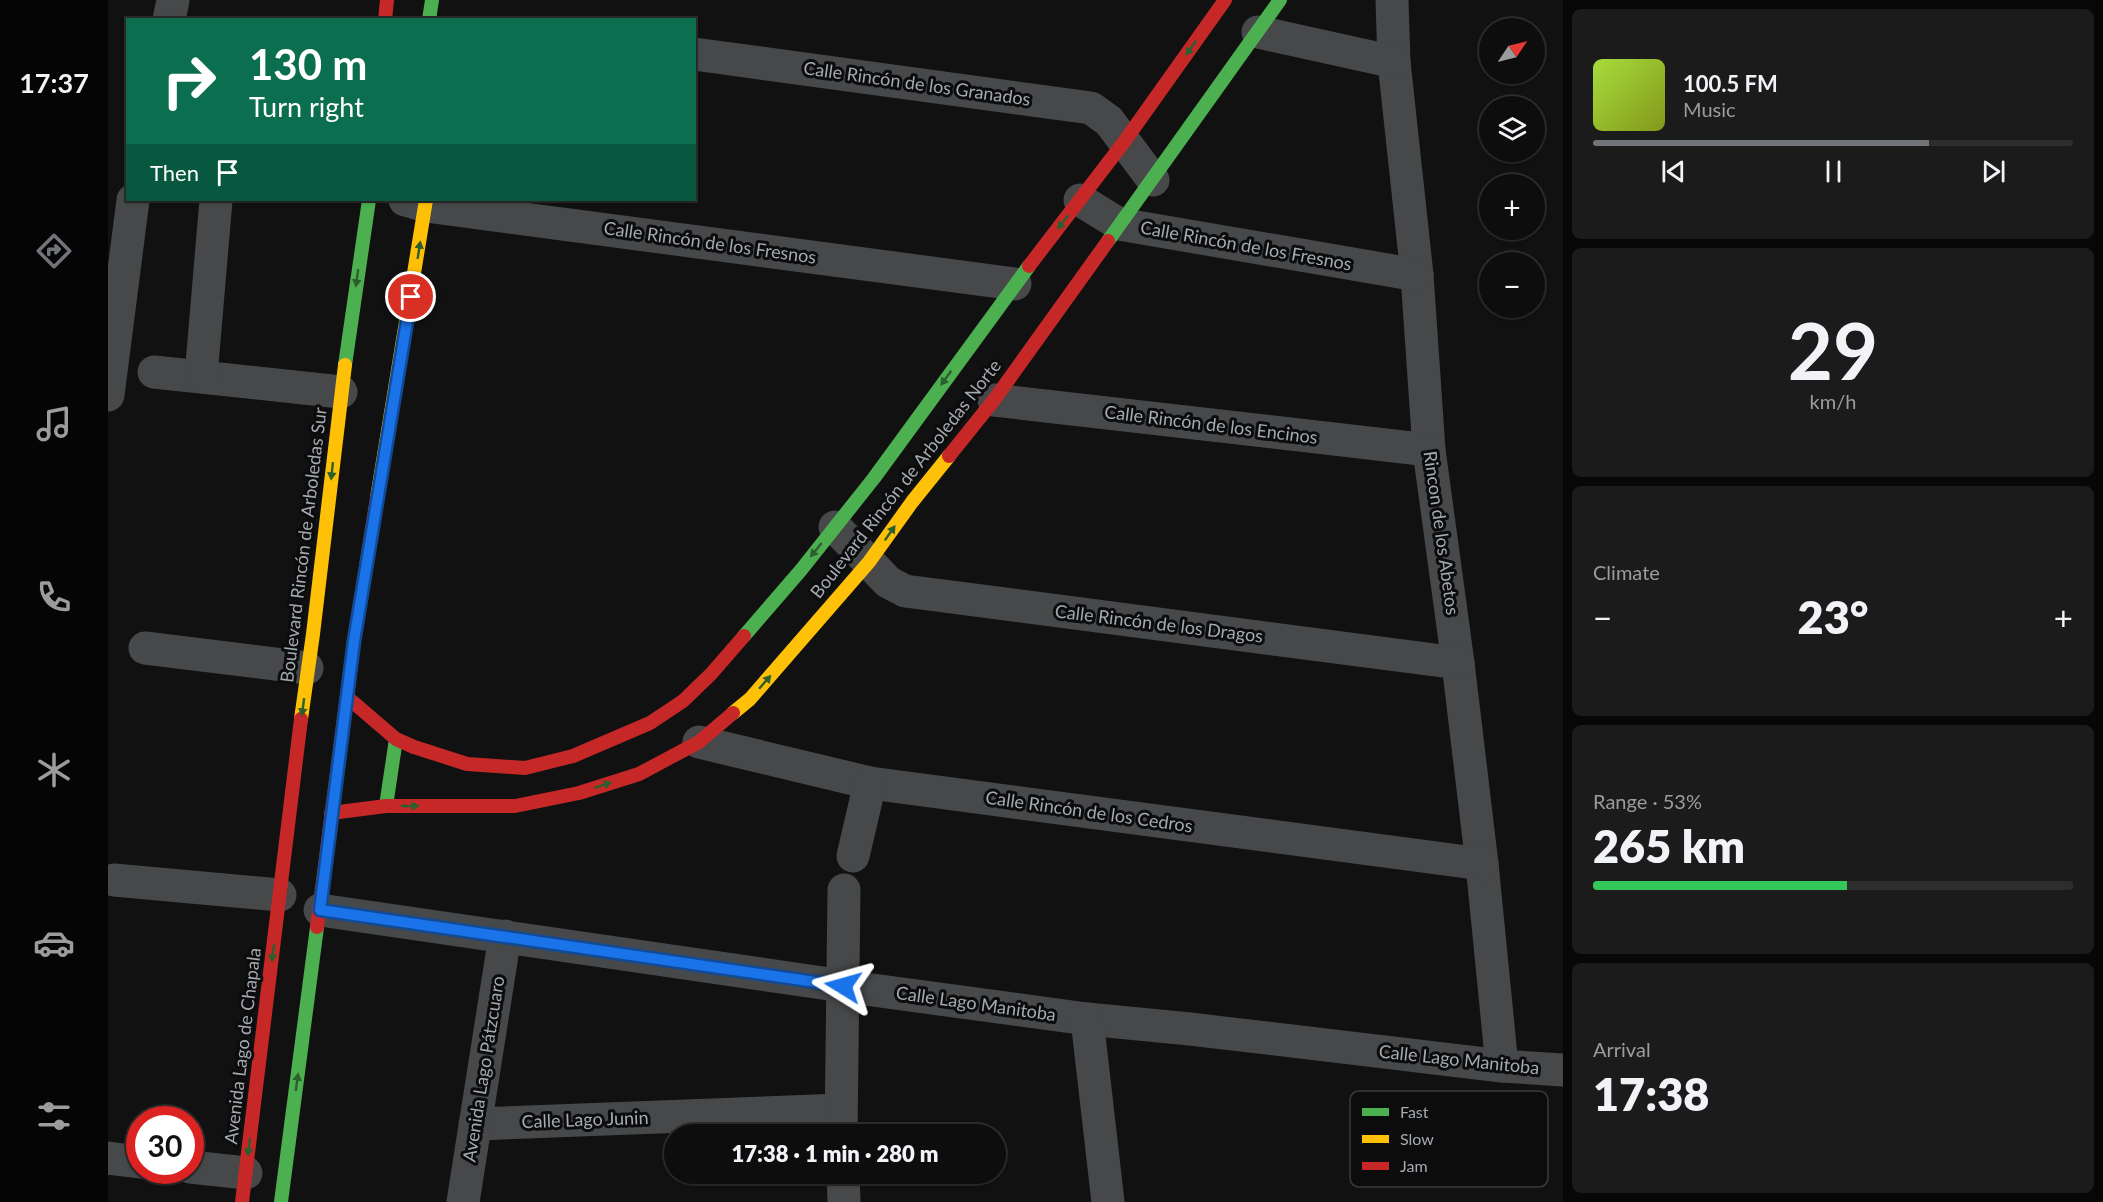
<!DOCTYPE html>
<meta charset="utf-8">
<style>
:root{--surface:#0d0d0e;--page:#1b1b1c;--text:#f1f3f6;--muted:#9a9c9e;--line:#2d2d2e;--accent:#717479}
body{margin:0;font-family:Lato,sans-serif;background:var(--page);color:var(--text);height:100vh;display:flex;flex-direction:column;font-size:22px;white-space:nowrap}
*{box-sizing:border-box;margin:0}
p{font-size:20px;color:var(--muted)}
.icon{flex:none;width:33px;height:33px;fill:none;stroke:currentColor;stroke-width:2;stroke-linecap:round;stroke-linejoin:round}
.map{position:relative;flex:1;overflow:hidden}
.side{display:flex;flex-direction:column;gap:9px;padding:9px;background:#070708;width:540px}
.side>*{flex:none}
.top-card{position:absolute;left:18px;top:18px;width:570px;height:183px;border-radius:0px;box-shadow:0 2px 4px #0004,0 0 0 2px var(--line);background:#0b6e4f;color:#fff;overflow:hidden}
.needle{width:39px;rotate:55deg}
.controls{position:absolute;left:1371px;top:18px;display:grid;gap:12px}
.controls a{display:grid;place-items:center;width:66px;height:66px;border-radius:50%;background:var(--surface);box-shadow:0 2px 4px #0004,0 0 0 2px var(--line);font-size:30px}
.speed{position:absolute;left:18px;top:1106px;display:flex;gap:12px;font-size:30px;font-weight:700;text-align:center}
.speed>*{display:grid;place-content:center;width:78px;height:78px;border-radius:50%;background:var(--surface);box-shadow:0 2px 4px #0004,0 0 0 2px var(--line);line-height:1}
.speed .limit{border:9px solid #d22;background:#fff;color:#111}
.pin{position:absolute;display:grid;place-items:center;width:51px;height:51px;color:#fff;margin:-26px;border:3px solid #fff;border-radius:50%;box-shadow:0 2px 6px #0007}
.me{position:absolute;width:66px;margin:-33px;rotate:278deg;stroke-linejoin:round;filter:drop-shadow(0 0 4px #0008)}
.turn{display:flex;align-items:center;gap:21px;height:126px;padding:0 24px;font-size:27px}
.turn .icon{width:78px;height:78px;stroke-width:2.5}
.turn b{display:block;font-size:42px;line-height:51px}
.then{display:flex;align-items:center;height:57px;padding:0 24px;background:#0003;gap:12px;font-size:22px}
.big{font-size:45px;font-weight:800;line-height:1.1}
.side .tile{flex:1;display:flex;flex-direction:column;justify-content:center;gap:9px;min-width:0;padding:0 21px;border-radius:9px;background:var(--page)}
.side .dial{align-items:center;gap:0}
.dial b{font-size:78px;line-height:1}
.song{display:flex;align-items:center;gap:18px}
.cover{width:72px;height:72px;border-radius:9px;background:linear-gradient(135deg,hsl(80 70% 55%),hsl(70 70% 35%))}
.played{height:6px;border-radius:3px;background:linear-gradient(90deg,var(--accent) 70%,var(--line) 70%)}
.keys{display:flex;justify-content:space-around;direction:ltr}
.heat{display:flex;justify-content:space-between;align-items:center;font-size:33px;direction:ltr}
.charge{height:9px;border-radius:4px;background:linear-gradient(90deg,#34c759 53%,var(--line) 0)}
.trip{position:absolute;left:556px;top:1124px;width:342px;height:60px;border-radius:30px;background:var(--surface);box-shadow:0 2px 4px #0004,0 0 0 2px var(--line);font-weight:800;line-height:60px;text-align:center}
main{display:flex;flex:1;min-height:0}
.tabs{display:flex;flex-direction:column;width:108px;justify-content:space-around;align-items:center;background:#050506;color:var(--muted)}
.tabs .icon{width:42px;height:42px}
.tabs .active{color:var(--accent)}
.tabs b{font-size:27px;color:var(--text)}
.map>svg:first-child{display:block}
</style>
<main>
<nav class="tabs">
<b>17:37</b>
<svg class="icon active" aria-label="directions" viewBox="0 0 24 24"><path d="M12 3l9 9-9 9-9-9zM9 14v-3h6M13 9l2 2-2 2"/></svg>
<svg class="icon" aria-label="music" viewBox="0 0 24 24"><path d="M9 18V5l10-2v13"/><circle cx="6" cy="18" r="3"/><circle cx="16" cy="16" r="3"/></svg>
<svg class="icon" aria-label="phone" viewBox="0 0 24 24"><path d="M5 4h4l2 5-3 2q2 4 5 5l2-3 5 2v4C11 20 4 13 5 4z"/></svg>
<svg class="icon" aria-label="climate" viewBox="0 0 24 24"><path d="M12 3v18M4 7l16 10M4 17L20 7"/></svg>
<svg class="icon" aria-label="car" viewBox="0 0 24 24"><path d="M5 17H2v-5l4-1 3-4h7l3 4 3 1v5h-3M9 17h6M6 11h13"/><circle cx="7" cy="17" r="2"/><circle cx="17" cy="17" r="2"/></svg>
<svg class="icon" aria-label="filters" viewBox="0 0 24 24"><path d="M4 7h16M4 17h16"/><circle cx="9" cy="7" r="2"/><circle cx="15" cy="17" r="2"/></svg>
</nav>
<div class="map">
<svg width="1455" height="1202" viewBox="0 0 1455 1202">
<rect width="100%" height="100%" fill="#111112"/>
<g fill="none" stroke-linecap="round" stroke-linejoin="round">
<g stroke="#46484a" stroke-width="33">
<polyline points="1284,0 1286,62 1309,275 1321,450 1350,663 1374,864 1394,1066"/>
<polyline points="61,20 65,0"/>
<polyline points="1150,32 1286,62"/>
<polyline points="586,54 983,108 1001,121 1045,180"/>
<polyline points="297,200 318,206 907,284"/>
<polyline points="972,200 1011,224 1309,275"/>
<polyline points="46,372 233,392"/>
<polyline points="93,376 108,200"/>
<polyline points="0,395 25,200"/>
<polyline points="886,400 1321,450"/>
<polyline points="727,527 780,582 797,591 1350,663"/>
<polyline points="37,648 199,668"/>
<polyline points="591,742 762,783 1374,864"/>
<polyline points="745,856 762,783"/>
<polyline points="6,880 172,895"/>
<polyline points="212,910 735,986 979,1019 1082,1029 1394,1066 1455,1070"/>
<polyline points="979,1019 1000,1202"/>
<polyline points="367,1124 732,1110"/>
<polyline points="733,1134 736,890"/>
<polyline points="0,1158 32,1162"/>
<polyline points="82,1167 138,1173"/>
<polyline points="735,1173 736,1202"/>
<polyline points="355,1202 397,936"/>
</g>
<g stroke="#4caf50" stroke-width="14">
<polyline points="321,20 324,0"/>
<polyline points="1000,241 1172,0"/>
<polyline points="237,365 261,200"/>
<polyline points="636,636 693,570 766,478 921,266"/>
<polyline points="278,806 288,739"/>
<polyline points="173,1202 209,927"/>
</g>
<g stroke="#ffc107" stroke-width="14">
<polyline points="269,498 318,200"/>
<polyline points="625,713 642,699 761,562 804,502 841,456"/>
<polyline points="193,719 205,634 237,365"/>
</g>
<g stroke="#c62828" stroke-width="14">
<polyline points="277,20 279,0"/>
<polyline points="921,266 1016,142 1117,0"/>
<polyline points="841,456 886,400 1000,241"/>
<polyline points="239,697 288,739 306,747 359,764 417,768 465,756 542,723 575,701 603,674 636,636"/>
<polyline points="223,813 278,806 407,806 471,793 531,774 591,742 625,713"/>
<polyline points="209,927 246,641 269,498"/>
<polyline points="134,1202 193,719"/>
</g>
</g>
<defs><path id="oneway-solid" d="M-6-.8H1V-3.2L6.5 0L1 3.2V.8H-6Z" transform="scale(1.5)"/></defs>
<g fill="#2c5e2e">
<use href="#oneway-solid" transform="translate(1083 48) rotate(125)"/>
<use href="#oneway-solid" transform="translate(955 222) rotate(128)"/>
<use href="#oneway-solid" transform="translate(311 250) rotate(-81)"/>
<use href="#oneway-solid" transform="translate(249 278) rotate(98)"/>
<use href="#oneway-solid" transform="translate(838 378) rotate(126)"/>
<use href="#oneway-solid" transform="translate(224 471) rotate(96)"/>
<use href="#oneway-solid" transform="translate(782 533) rotate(-55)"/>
<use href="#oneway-solid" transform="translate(708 550) rotate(129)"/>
<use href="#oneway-solid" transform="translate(657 682) rotate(-49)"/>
<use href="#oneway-solid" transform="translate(195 707) rotate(97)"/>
<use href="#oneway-solid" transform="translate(495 785) rotate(-18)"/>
<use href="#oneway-solid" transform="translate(302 806)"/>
<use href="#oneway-solid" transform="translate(165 953) rotate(97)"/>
<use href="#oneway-solid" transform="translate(189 1082) rotate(-82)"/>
<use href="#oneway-solid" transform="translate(141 1147) rotate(97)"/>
</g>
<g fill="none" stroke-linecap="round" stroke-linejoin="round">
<g stroke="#114b97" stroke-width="15">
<polyline id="route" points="303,297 246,641 212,910 735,986"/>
</g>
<use href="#route" stroke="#1a73e8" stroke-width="10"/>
</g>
<g text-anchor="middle" stroke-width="6" stroke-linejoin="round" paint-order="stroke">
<g font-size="18" fill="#a4aab1" stroke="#0c0c0d">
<text transform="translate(809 84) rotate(8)" y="6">Calle Rincón de los Granados</text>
<text transform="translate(602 243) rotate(8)" y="6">Calle Rincón de los Fresnos</text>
<text transform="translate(1138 246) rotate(10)" y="6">Calle Rincón de los Fresnos</text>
<text transform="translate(1103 425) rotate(7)" y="6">Calle Rincón de los Encinos</text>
<text transform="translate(798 479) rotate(-52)" y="6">Boulevard Rincón de Arboledas Norte</text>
<text transform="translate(1333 533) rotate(82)" y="6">Rincon de los Abetos</text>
<text transform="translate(196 545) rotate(-83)" y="6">Boulevard Rincón de Arboledas Sur</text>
<text transform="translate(1051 624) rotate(7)" y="6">Calle Rincón de los Dragos</text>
<text transform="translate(981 812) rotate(8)" y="6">Calle Rincón de los Cedros</text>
<text transform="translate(868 1004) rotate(8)" y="6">Calle Lago Manitoba</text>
<text transform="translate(135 1046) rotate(-83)" y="6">Avenida Lago de Chapala</text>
<text transform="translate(1351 1060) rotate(6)" y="6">Calle Lago Manitoba</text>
<text transform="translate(376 1069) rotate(-81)" y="6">Avenida Lago Pátzcuaro</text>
<text transform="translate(477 1120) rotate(-2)" y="6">Calle Lago Junin</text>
</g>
</g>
<rect x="1242" y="1091" width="198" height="96" rx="9" fill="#0c0c0d" stroke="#3a3b3e" stroke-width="1.5"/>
<rect x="1254" y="1108" width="27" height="8" fill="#4caf50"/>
<rect x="1254" y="1135" width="27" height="8" fill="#ffc107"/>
<rect x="1254" y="1162" width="27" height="8" fill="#c62828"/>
<g font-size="16" fill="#a4aab1">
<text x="1292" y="1118">Fast</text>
<text x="1292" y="1145">Slow</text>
<text x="1292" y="1172">Jam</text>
</g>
</svg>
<div class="controls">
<a><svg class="needle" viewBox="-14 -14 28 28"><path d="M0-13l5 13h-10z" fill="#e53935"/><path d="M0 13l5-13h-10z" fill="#9a9c9e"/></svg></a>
<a><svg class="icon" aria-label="layers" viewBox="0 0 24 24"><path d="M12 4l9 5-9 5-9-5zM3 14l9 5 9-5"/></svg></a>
<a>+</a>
<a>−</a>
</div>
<div class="speed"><div class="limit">30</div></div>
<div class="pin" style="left:303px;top:297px;background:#d93025"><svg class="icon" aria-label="arrive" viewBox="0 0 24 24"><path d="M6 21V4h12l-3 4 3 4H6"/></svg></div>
<svg class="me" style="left:735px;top:986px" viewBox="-20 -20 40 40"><path d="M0-17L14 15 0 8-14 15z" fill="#1a73e8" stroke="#fff" stroke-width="4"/></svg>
<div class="trip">17:38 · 1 min · 280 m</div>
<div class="top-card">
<div class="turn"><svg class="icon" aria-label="right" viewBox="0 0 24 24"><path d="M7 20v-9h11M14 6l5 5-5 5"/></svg><div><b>130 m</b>Turn right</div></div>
<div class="then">Then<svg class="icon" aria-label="arrive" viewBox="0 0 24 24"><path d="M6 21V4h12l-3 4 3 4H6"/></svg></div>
</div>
</div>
<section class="side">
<div class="tile">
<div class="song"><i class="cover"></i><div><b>100.5 FM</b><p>Music</p></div></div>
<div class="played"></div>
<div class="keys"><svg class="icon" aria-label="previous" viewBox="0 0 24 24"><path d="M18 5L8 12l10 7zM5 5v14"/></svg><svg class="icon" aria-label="pause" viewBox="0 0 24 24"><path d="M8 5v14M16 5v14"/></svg><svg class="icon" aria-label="next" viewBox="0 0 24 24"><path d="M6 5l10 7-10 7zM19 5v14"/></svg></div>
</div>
<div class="tile dial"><b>29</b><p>km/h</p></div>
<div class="tile"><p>Climate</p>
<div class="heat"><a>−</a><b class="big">23°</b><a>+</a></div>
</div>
<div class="tile"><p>Range · 53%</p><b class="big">265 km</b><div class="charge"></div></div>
<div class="tile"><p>Arrival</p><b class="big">17:38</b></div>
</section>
</main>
